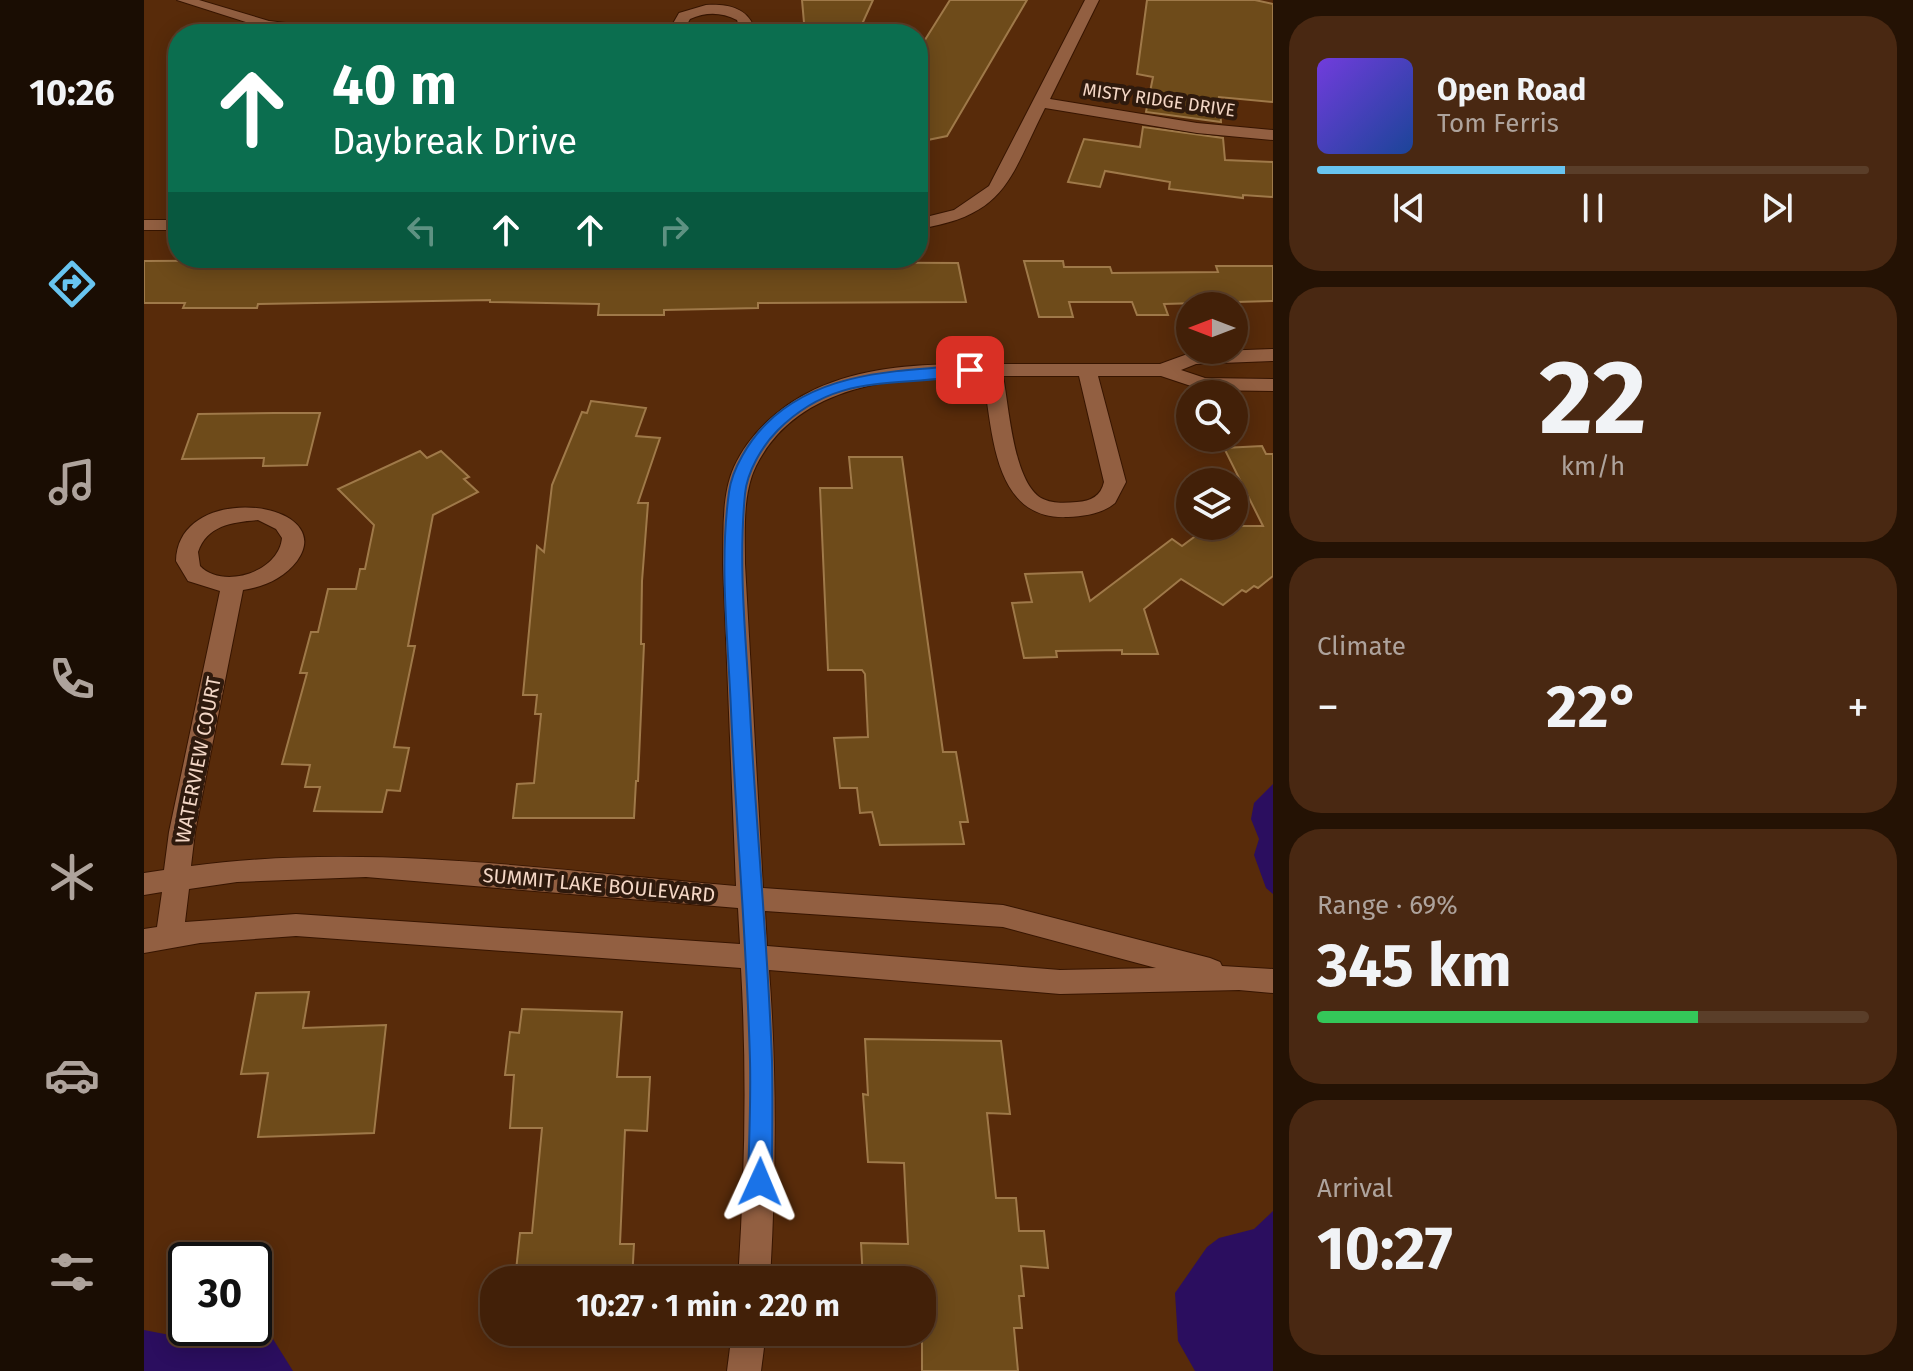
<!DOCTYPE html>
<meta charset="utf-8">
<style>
:root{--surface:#422008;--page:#492812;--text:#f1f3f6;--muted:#aea39c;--line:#5a3e29;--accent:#68c4f0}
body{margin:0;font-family:"Fira Sans",sans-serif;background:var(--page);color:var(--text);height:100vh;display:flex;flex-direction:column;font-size:30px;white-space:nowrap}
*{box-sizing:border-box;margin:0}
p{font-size:26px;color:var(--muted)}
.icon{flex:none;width:44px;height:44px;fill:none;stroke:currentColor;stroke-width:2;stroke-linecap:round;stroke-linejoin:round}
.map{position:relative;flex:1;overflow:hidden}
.drawer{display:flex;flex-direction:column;gap:16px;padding:16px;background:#241204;width:640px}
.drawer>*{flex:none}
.top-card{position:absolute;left:24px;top:24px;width:760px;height:244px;border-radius:32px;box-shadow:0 4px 20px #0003,0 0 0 2px var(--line);background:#0b6e4f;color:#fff;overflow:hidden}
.needle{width:52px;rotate:270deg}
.controls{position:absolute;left:1032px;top:292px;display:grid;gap:16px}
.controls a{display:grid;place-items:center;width:72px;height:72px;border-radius:50%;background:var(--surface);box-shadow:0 4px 20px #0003,0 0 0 2px var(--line);font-size:40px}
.speed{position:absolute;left:24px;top:1242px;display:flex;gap:16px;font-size:40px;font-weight:700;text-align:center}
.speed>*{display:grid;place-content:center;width:104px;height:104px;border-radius:50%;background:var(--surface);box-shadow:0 4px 20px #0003,0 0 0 2px var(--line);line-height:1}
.speed .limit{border:4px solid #111;border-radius:12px;background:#fff;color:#111}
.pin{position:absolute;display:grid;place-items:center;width:68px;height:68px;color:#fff;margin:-34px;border-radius:16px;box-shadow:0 4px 12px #0006}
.me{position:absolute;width:88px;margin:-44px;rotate:1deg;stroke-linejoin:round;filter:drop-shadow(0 0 6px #0008)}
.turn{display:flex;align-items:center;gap:28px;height:168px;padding:0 32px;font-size:36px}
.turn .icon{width:104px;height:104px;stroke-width:2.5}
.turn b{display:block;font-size:56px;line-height:68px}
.lanes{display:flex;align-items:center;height:76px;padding:0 32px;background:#0003;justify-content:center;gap:40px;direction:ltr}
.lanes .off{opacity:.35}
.big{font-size:60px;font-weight:700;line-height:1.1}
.drawer .widget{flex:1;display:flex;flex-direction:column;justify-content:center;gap:12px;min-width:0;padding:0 28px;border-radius:32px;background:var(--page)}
.drawer .dial{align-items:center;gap:0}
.dial b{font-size:104px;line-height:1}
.song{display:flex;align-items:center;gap:24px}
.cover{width:96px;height:96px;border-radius:12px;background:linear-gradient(135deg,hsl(260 70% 55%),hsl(220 70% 35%))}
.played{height:8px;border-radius:4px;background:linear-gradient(90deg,var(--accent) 45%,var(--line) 45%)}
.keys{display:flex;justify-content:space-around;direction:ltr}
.heat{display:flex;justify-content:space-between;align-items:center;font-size:44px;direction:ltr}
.charge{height:12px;border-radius:6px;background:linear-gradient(90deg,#34c759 69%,var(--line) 0)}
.trip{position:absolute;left:336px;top:1266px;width:456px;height:80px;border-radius:32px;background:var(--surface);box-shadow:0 4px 20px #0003,0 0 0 2px var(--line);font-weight:700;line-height:80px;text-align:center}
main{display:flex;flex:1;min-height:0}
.menu{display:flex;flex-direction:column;width:144px;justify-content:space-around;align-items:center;background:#1a0d03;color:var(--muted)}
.menu .icon{width:56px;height:56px}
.menu .current{color:var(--accent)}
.menu b{font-size:36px;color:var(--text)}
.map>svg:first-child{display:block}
</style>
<main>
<nav class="menu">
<b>10:26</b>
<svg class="icon current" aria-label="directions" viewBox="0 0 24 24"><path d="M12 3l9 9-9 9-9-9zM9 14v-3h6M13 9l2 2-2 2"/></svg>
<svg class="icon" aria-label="music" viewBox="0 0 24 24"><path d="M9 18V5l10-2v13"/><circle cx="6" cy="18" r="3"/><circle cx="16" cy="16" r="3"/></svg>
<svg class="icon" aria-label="phone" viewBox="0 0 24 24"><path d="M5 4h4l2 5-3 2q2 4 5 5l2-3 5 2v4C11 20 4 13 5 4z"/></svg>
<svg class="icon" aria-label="climate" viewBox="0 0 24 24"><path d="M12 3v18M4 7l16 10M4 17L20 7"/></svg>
<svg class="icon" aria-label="car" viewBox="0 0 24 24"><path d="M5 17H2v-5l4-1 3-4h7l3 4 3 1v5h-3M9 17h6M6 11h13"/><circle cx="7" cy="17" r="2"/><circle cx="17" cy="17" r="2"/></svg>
<svg class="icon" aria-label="filters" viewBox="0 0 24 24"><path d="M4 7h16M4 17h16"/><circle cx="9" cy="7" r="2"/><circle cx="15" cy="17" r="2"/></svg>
</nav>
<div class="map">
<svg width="1129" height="1371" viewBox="0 0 1129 1371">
<rect width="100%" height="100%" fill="#582b0a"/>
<g fill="#2b0e5f">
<polygon points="1129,784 1129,894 1122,888 1110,855 1115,839 1107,819 1110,803"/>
<polygon points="1129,1211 1129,1371 1051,1371 1034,1341 1031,1293 1063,1247 1075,1238 1110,1229"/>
<polygon points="0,1330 36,1337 124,1331 149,1371 0,1371"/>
</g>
<g fill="#6e4b1a" stroke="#9f7949" stroke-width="2">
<polygon points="658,0 729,0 719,22 721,34 661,34"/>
<polygon points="806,0 883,0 803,136 774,142 774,51"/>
<polygon points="1003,0 1111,0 1129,4 1129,102 1075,97 1077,122 1002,112 1009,77 993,74"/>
<polygon points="999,127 1079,138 1081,160 1129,162 1129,197 1099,195 1099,198 1025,189 1026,182 961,171 956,187 924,182 940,139 996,147"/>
<polygon points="218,260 814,263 822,302 614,303 614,308 520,310 520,315 454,315 455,304 346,302 346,300 114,304 113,308 39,308 41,303 0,303 0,261"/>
<polygon points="880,261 919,261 920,267 966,267 968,273 1074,272 1072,266 1129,266 1129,301 1020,304 1024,315 993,315 988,302 925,302 929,317 895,317"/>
<polygon points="447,401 502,408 492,436 516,438 494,503 504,503 498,581 497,644 500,644 494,781 492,781 490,818 369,818 373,784 390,783 397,714 391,714 393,695 379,695 393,546 400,552 408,485 438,412 443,413"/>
<polygon points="131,413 176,413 163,465 119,466 120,458 38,459 54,414"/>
<polygon points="1118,446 1122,454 1129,454 1129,576 1114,588 1110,586 1102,592 1098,590 1079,605 1037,579 1000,609 1014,654 978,654 978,650 912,651 913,657 880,658 868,603 888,602 881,574 938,572 946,601 1028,539 1038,546 1065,526 1119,526 1080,448"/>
<polygon points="276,451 283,458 297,451 325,477 320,479 334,492 289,515 264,646 271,646 250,747 265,748 256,791 243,790 238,812 170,811 176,787 161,787 166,765 138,764 163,673 156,673 167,632 174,632 184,589 212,589 216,569 221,569 230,525 194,489"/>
<polygon points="705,457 758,457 799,752 812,752 824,822 816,822 820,844 736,845 728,812 716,813 713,788 696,788 690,738 724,737 721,674 718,670 684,670 676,488 708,488"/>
<polygon points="165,992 159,1028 242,1025 230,1133 114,1137 124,1073 97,1074 112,993"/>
<polygon points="378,1009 478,1012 473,1077 506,1077 503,1131 481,1130 476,1244 490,1244 488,1280 371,1280 376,1233 388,1233 398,1128 366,1128 370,1075 361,1075 366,1032 375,1033"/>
<polygon points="721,1039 857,1041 866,1114 843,1113 852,1198 872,1198 875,1231 900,1231 904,1268 877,1266 880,1296 875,1296 878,1328 870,1328 874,1371 778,1371 778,1280 719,1280 717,1243 764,1244 760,1163 724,1162 719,1094 724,1095"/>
</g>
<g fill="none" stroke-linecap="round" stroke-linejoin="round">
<g stroke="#371500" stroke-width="2">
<g id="street">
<polygon points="33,0 55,0 125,21 199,30 206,34 162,34 124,29"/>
<path d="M941,0H955L906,99L1053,123L1129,130V140L1053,133L901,108C865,179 863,215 774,229V219L810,210L845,186Z"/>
<path d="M562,5C583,4 602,7 610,27L604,34H589L595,26L593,20C577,12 562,12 546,19L542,26L548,34H500L502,31L527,27L535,13Z"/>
<rect x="0" y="220" width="34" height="10"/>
<path d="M1129,349V361L1052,364L1037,370L1061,378L1129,379V391L1059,390L1017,376H954L982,482L971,503C958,514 941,516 924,517C848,521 849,430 839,376C757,376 654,382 612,466C598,494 601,534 601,564L619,888L859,905L1066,958L1076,962L1078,966L1129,969V993L1095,990L916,994L625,970C633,1074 632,1176 626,1280H594C601,1175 603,1072 597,968L152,936L56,943L0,953V929L13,927L18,892L0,895V873L20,870L25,832L76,591L44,581L32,561C34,479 196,501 153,561C140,578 120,587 99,590L51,832L47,866C227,842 413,871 592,886L579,564C580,533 577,496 590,467C608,427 648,396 689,382C743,362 807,364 864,364C915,364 966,364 1016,364L1049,352ZM859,376H935L960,482C957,496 947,501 933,502C921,503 908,504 897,498C869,481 865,406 859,376ZM114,520L132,529L138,538C135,572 79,590 56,566L54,552C63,525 89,522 114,520ZM222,877L594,908L596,944L152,914L41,922L45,889L93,882ZM621,911L859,927L1012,968L916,970L623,946Z"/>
<polygon points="588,1332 622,1332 617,1371 583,1371"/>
</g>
</g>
<use href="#street" fill="#925f41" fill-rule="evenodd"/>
</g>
<path fill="#1a73e8" stroke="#114b97" stroke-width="2" d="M826,365L834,370L832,373C758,390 696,368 634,430C618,446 603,472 601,494C594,566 602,639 606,711C612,828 624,944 628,1061C629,1101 628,1142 628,1182L624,1190L616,1193L608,1190L604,1182C605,1142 607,1101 606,1061C603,944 592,827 587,710C584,639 575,563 585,492C588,469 605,441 622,424C676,370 756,371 826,365Z"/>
<g text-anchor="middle" stroke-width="8" stroke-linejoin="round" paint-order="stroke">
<g font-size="18" fill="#f4d7c6" stroke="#2f1a0d">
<text transform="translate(1015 100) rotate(8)" y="6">MISTY RIDGE DRIVE</text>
</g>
<g font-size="20" fill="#f4d7c6" stroke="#2f1a0d">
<text transform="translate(54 760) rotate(-79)" y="7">WATERVIEW COURT</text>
<text transform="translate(455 885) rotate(5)" y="7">SUMMIT LAKE BOULEVARD</text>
</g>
</g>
</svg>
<div class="controls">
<a><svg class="needle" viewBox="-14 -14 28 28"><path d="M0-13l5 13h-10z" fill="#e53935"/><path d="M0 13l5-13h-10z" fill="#aea39c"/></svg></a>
<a><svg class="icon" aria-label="search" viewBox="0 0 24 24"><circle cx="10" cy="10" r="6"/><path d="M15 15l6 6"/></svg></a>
<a><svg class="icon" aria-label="layers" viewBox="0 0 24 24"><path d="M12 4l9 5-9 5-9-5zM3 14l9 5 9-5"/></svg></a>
</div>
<div class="speed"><div class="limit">30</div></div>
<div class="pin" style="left:826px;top:370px;background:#d93025"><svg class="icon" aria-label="arrive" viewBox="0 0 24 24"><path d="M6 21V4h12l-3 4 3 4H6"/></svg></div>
<svg class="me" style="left:616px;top:1182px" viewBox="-20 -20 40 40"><path d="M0-17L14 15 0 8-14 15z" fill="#1a73e8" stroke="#fff" stroke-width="4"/></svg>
<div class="trip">10:27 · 1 min · 220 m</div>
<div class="top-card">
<div class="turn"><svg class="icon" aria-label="ahead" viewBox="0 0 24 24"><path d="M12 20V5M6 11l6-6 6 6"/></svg><div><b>40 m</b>Daybreak Drive</div></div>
<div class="lanes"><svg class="icon off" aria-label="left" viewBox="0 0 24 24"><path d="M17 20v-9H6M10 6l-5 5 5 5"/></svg><svg class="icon" aria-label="ahead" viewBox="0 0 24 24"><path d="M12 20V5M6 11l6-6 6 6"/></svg><svg class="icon" aria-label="ahead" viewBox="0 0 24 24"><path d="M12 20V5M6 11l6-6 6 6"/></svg><svg class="icon off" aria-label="right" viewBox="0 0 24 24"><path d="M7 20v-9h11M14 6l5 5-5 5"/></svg></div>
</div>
</div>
<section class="drawer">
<div class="widget">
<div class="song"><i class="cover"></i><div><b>Open Road</b><p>Tom Ferris</p></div></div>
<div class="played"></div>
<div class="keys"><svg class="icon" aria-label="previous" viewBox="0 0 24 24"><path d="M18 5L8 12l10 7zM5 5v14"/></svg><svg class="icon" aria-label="pause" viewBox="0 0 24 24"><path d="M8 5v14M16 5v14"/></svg><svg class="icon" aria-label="next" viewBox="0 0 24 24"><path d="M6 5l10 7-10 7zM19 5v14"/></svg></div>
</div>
<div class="widget dial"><b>22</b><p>km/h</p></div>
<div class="widget"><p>Climate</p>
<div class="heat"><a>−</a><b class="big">22°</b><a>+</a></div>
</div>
<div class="widget"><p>Range · 69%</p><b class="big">345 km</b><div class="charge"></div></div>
<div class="widget"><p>Arrival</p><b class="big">10:27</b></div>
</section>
</main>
